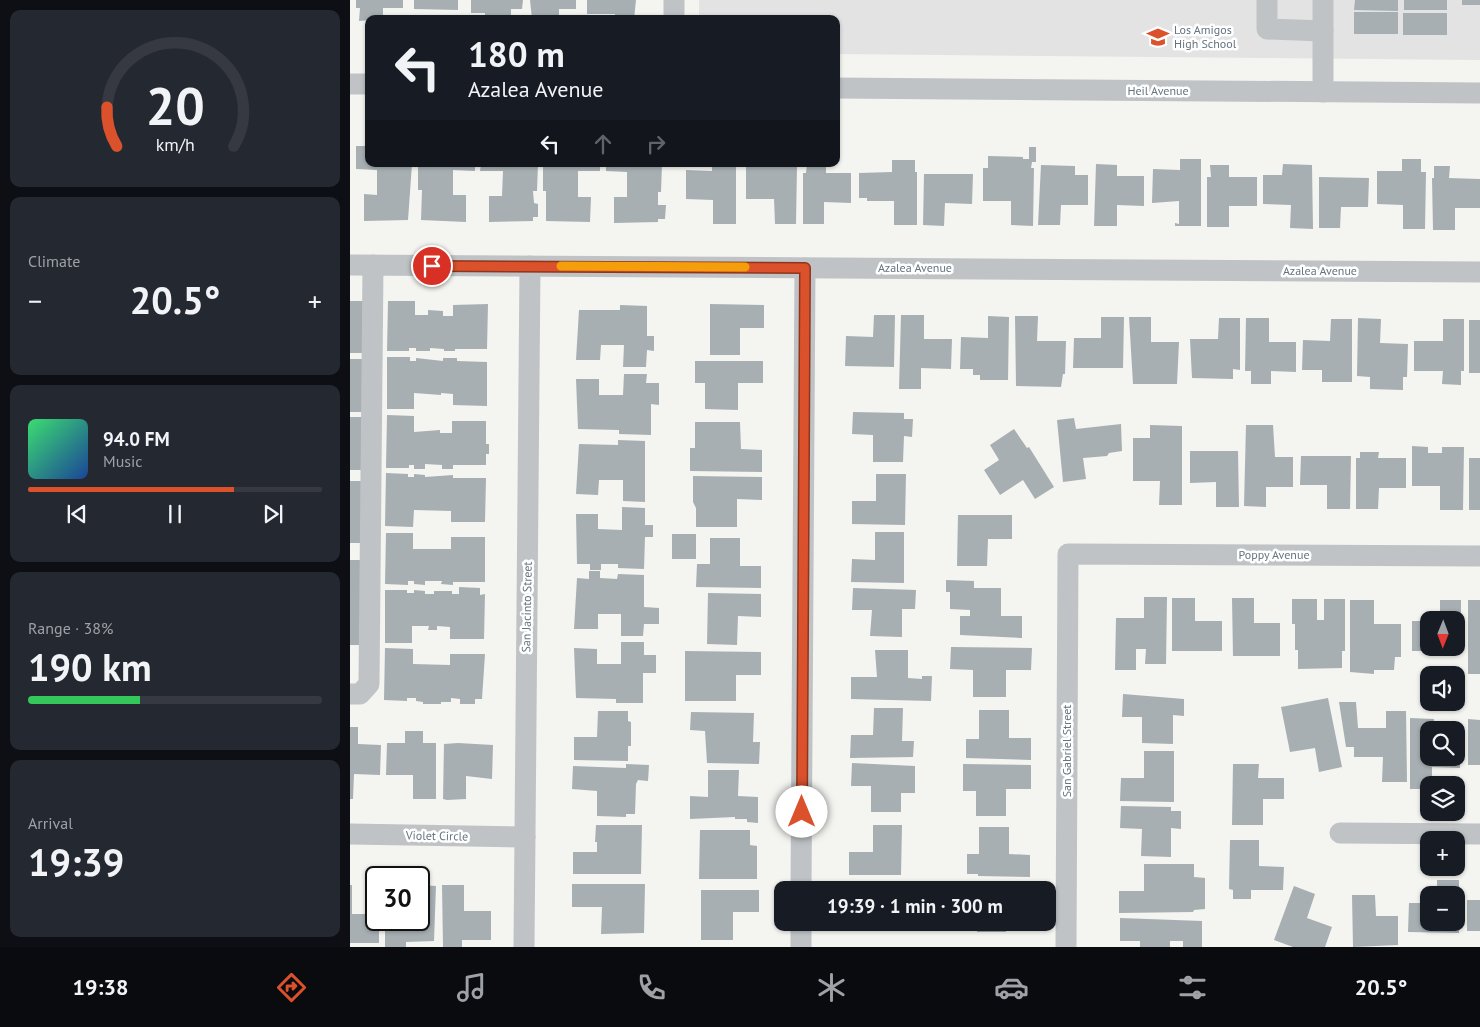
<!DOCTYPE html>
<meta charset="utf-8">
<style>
:root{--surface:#171b24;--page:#242831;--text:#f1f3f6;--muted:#9ea1a6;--line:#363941;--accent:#da512b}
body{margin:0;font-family:"PT Sans",sans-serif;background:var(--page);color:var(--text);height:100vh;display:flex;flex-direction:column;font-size:19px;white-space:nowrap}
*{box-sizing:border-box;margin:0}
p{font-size:16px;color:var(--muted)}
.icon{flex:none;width:28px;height:28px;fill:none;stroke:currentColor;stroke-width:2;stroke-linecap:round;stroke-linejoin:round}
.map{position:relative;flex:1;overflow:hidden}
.sheet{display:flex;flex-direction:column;gap:10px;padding:10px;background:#0d0f14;width:350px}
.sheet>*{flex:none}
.banner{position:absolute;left:15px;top:15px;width:475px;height:152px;border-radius:10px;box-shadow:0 1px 4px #0004;background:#171b24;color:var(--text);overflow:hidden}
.needle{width:32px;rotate:181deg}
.controls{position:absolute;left:1070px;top:611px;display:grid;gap:10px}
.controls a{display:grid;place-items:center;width:45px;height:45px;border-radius:10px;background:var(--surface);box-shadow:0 1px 4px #0004;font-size:25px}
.speed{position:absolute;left:15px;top:866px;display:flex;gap:10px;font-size:25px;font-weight:700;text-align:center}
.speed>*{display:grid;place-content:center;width:65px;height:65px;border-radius:50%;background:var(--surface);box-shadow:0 1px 4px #0004;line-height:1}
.speed .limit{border:2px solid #111;border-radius:8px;background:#fff;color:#111}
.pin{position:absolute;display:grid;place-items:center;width:42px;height:42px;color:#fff;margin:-21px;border:2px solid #fff;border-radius:50%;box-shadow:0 1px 5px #0007}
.me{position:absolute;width:55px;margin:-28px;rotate:0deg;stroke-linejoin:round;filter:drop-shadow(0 0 4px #0008)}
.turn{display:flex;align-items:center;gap:18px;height:105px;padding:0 20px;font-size:22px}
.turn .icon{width:65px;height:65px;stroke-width:2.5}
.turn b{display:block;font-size:35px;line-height:42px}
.lanes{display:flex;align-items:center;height:48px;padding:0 20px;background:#0003;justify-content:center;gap:25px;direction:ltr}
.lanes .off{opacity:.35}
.big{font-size:38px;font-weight:800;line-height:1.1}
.sheet .card{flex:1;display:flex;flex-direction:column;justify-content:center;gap:8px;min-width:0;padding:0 18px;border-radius:10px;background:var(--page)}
.sheet .dial{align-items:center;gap:0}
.dial svg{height:130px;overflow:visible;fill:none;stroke:var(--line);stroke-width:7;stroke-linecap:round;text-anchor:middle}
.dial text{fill:var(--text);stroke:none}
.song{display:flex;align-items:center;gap:15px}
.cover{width:60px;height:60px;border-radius:8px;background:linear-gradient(135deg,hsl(140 70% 55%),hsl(220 70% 35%))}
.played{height:5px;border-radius:2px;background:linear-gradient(90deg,var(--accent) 70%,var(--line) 70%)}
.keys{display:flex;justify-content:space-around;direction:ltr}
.heat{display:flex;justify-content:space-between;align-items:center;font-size:28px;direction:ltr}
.charge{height:8px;border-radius:4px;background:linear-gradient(90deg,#34c759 38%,var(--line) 0)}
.trip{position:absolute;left:424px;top:881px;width:282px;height:50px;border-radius:10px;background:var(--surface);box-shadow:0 1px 4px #0004;font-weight:800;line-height:50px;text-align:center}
.dock{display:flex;height:80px;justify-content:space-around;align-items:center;background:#090b0e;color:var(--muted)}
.dock .icon{width:35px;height:35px}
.dock .on{color:var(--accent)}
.dock b{font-size:22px;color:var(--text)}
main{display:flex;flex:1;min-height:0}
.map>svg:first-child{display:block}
</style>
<main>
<section class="sheet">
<div class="card dial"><svg viewBox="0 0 100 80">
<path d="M14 69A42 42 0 1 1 86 69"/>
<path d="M14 69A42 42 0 0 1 8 45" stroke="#da512b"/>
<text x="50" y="56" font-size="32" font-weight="700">20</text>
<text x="50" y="72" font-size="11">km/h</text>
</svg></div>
<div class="card"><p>Climate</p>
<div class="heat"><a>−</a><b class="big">20.5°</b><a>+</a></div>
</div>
<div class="card">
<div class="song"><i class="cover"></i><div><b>94.0 FM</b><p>Music</p></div></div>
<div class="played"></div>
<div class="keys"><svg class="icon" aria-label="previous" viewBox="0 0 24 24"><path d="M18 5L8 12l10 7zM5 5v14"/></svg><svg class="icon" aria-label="pause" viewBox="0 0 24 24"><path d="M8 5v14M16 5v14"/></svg><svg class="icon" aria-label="next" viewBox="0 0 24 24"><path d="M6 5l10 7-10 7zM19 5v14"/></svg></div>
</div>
<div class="card"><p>Range · 38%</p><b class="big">190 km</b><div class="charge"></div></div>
<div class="card"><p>Arrival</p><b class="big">19:39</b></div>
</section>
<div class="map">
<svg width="1130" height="947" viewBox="0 0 1130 947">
<rect width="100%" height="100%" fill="#f4f4f1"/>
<polygon fill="#e2e3e2" points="349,0 1130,0 1130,60 486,54 486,19 349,19"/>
<g fill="#a7afb3">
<polygon points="6,0 53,0 53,8 33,8 33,19 9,21 10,8 6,8"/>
<polygon points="64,0 108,0 108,10 64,9"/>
<polygon points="121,0 173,0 172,9 161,9 161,18 135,18 135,13 121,13"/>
<polygon points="180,0 226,0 226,9 209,9 209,19 182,19"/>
<polygon points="237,0 286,0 284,19 265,19 265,14 237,14"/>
<polygon points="1005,0 1048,0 1048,11 1004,10"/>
<rect x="1054" y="0" width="43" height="10"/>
<rect x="1112" y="0" width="18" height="5"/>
<rect x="1004" y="12" width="44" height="22"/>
<rect x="1053" y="13" width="44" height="22"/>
<polygon points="6,146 19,146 19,164 62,164 58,220 14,221 14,194 27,195 27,170 6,169"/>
<polygon points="679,147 686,147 686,162 682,162 681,168 684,168 683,226 661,225 661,201 633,201 633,168 638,168 638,156 673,157 673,159 679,159"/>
<polygon points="830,159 851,159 851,226 825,226 825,223 829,224 829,201 802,203 803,169 830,170"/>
<polygon points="1052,159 1071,159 1071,172 1076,172 1075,229 1053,229 1053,205 1027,204 1027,171 1052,171"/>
<polygon points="542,160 565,160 565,172 567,172 567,225 544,225 544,201 517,201 517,198 509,198 509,173 542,172"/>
<polygon points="68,164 125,164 125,171 103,170 103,195 116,195 116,222 71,220 72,190 68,190"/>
<polygon points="131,164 188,164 187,191 183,191 184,203 188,204 188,217 183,217 183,221 139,222 139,196 152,196 153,171 130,171"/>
<polygon points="193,164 250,164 250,171 228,171 228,197 241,197 240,222 196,221 196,191 193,191"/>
<polygon points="256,164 312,164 311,192 308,192 308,205 316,205 315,219 308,219 308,222 264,223 264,197 277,197 277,172 256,171"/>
<polygon points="362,164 386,164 386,224 363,224 363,200 336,199 336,170 362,171"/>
<polygon points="402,164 433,164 434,167 447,167 446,224 425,224 424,199 396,199 396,166 402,167"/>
<polygon points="457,164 476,164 476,173 501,173 501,203 474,202 474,224 453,224 453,173 456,173"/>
<polygon points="746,164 767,165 767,176 794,176 794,206 767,205 767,226 744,226"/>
<polygon points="933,164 962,165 963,229 940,228 941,205 913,204 913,175 932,175"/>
<polygon points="691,165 725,166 725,175 738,175 738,205 711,205 710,225 688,225"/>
<polygon points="860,165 879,165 879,177 907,177 907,206 879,206 879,227 857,227 857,177 861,177"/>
<polygon points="1084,166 1100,166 1099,178 1130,179 1130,208 1105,208 1105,230 1083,230 1082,178 1084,178"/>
<polygon points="574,174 623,174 622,204 595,203 594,226 573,225"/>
<polygon points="969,177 1019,178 1018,207 991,207 990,228 969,228"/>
<polygon points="0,301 13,301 12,353 0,353"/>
<polygon points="38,301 65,301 65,315 78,315 78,310 93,311 93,316 103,316 103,305 138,304 137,349 105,349 105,351 94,351 94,349 80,348 80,351 66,351 66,348 59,348 59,351 37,351"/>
<polygon points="360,304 414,305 414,328 390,328 390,355 360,355"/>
<polygon points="270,305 297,306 297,336 304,336 304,351 297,350 296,367 273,367 274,345 251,345 250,360 226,360 229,310 270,310"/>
<polygon points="524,315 545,315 544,367 495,366 496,336 523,337"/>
<polygon points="551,315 574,315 574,339 602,339 601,369 571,368 571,389 549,389"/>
<polygon points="638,316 659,317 658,380 630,380 630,375 623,375 623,369 610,369 611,337 638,338"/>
<polygon points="665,316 688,316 687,341 716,341 715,374 713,374 711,387 666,386"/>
<polygon points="751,317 774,317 773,368 723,368 724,338 751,338"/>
<polygon points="779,317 801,317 801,342 829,342 827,384 783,384"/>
<polygon points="869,318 890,318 890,370 883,369 883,379 842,378 840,339 868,339"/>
<polygon points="896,318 919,318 919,342 946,342 946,372 921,371 921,384 901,384 901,371 895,371"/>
<polygon points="1008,318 1031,319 1030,343 1058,344 1057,377 1053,377 1053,390 1020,389 1020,377 1007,376"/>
<polygon points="981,319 1002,319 1002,382 972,382 972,370 952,370 953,340 980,341"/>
<polygon points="1093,319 1114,319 1114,371 1111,371 1111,385 1092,384 1093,371 1064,371 1064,341 1093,341"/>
<rect x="1119" y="320" width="11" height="53"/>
<polygon points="37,357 60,357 60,361 66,361 66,358 93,361 93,358 107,358 107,361 137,362 137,406 103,405 103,394 91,393 91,395 64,393 64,409 37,409"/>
<polygon points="0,359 13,359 12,412 0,412"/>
<polygon points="345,361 413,361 413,383 388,383 388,410 355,409 355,383 345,383"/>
<polygon points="274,374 297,374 296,383 309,383 309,405 301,404 301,435 269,434 269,430 228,429 226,379 249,379 249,395 273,395"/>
<polygon points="503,412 554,413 554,419 563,419 562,437 554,436 553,462 523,462 523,435 502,434"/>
<polygon points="37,415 64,416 64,432 90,430 90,433 102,433 102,421 136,421 136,444 139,444 139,454 136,454 136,465 103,465 103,469 92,469 92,465 75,464 75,469 64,469 64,465 59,465 59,468 36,468"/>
<polygon points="0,417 12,417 11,470 0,470"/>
<polygon points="724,418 726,429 771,424 772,451 759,453 757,456 733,458 736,479 713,482 707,420"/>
<polygon points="345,422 390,422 391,449 412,450 412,472 340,471 340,448 345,448"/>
<polygon points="800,425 832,426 832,505 809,505 810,481 783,481 783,438 800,438"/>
<polygon points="896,425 923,425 925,457 943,457 943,487 916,487 916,507 894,506"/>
<polygon points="664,429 677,448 679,447 704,487 685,499 673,480 650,495 634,470 649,460 640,445"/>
<polygon points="268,440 295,441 295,502 273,501 273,480 249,480 248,495 226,494 229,444 268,445"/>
<polygon points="1062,446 1078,447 1078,453 1092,453 1092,447 1114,447 1113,510 1090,510 1090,486 1062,486"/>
<polygon points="840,451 888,451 889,507 866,507 866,482 840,483"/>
<polygon points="1010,452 1029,452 1028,458 1056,458 1056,488 1029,488 1028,509 1006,509 1006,458 1010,458"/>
<polygon points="951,456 1001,456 1000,509 977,509 977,485 950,485"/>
<rect x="1119" y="458" width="11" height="52"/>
<polygon points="36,473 58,474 58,477 64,477 64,474 75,475 75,477 103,475 103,478 136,478 135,522 101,522 101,511 64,510 63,527 35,526"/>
<polygon points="526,474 556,474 555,525 502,524 502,501 526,501"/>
<polygon points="343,476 412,477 412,500 387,499 387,527 346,527 346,508 343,502"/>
<polygon points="0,481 11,481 12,543 0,543"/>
<polygon points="272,507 295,508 295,525 303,525 303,537 295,537 294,569 268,568 268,564 251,564 251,570 240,570 240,564 227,564 226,514 248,514 248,529 272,530"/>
<polygon points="608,515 662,515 662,539 638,539 637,566 607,566"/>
<polygon points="525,532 554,532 554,583 501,582 502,559 525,560"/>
<polygon points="36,533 63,533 63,549 101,549 101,537 135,537 135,582 103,582 103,585 91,584 92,581 75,581 75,585 64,584 64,581 58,581 58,585 35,584"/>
<rect x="322" y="534" width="24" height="25"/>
<polygon points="360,538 390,538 390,566 411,566 411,588 346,587 347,564 360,564"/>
<polygon points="0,560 13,560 9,645 0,645"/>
<polygon points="239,571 250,571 250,578 267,579 268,574 294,575 294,607 309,608 309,624 294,624 293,636 271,636 271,614 248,614 248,629 224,629 227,578 239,579"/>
<polygon points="596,580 624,581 624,588 651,588 651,616 672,616 672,638 610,635 610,616 620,616 620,610 600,609 600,592 596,592"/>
<polygon points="109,587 130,588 130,595 135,594 134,639 100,639 100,627 87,626 87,630 78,630 79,626 62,626 62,643 35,643 35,590 57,590 57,593 64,593 64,590 75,591 75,594 84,594 84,591 102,591 102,594 109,594"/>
<polygon points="503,588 566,590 565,609 552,609 552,637 520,636 522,610 502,610"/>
<polygon points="358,593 411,594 411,617 388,616 387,645 357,644"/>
<polygon points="794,597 817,597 816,664 795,664 796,649 786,649 786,670 765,670 766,618 794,618"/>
<polygon points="822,598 845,598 845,621 872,621 872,651 822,651"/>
<polygon points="882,598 904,598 904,623 930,623 930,656 883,656"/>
<polygon points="942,599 967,599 967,620 974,620 974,599 995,599 995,651 992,651 992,668 948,669 948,650 945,650 945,624 942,624"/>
<polygon points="1000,600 1024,600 1024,624 1051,624 1051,657 1045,657 1044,670 1024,670 1024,674 1000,672"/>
<polygon points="1090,600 1111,600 1111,651 1062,651 1062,621 1079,621 1079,648 1106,648 1106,620 1090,620"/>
<rect x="1118" y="600" width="12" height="74"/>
<polygon points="271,642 294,642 294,655 306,655 306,673 293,673 293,703 266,703 266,699 226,698 224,648 247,649 247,664 271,664"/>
<polygon points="601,647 682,648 681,670 656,670 656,697 623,697 623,670 600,669"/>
<polygon points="35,648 63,649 63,664 100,665 100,654 135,654 132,699 125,699 125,704 110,704 110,699 101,698 101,702 91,702 91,704 73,704 73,702 66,701 66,698 57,698 57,701 34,700"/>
<polygon points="525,650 558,650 558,678 572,679 572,676 582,676 581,701 501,699 501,677 527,677"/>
<polygon points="335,651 411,652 411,675 386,675 386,701 335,701"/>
<polygon points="773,694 834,699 834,716 823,715 823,744 792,743 792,717 772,717"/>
<polygon points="978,698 992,767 969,772 965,748 940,752 931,707"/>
<polygon points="989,702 1006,702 1008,728 1036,728 1036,711 1056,711 1057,782 1032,782 1033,757 1004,757 1004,747 996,747"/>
<polygon points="524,708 553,708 552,741 564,741 563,757 500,758 501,735 523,735"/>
<polygon points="629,710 659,710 659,738 681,738 681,760 616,758 616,739 629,739"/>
<polygon points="248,711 278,711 278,721 281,722 281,746 278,746 278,761 224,760 224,737 247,737"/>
<polygon points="341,712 404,713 403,742 410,742 409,764 357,763 355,731 340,730"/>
<polygon points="1060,718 1084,719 1084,722 1092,722 1092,730 1079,730 1079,758 1106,758 1106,738 1110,738 1110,768 1082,767 1082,785 1079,785 1079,789 1060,789"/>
<polygon points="1118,719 1130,720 1130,765 1118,765"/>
<polygon points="0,727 8,727 8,744 31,745 30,775 4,774 3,799 0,799"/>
<polygon points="55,731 73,731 73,743 86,743 86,799 63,799 63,775 36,775 37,743 55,743"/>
<polygon points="108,743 143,745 142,779 116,776 116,799 97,800 93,799 94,744"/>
<polygon points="794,751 824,751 824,802 770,801 771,778 794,778"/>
<polygon points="502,763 565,766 565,793 551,793 551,812 521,812 521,786 501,786"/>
<polygon points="276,764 299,765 298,781 288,780 286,784 285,814 276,814 276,817 247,816 247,791 222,789 223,766 276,768"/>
<polygon points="613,764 681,765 681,789 656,789 656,816 626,816 626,791 613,791"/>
<polygon points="883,764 909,764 908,778 934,778 934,799 913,799 913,825 882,825"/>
<polygon points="358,770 389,770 388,796 408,797 408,823 397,822 397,819 385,819 385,817 340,819 340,796 358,797"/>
<polygon points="771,806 821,807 821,811 831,811 831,829 821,828 821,857 791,856 792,829 770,828"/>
<polygon points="246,825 292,825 291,874 223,874 223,852 247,852 247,842 245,842"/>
<polygon points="523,825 552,825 551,875 499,875 499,852 523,852"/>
<polygon points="629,827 659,827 659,854 680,855 680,877 628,876 628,874 617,874 617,854 629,854"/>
<polygon points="350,830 400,830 400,845 407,846 407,879 349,879"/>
<polygon points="880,840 909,840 909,866 934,867 933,890 901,890 901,899 883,899 883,890 879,889"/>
<polygon points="794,864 844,864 844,877 855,878 855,909 844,910 843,912 769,913 769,891 794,891"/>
<polygon points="1087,880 1109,880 1109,933 1058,932 1059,903 1079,903 1079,922 1106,922 1106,895 1087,895"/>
<rect x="499" y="881" width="51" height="9"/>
<polygon points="627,882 679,883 679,890 627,890"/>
<polygon points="222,884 295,884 294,933 251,934 252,907 222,907"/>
<polygon points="0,885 2,885 2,914 26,914 26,920 29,920 29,943 0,943"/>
<polygon points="69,885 86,886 84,941 56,942 56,947 35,947 35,920 69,920"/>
<polygon points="92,885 114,885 114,911 141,911 141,940 112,940 112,947 93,947"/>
<polygon points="944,886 965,894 957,918 982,927 975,947 943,947 924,940"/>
<polygon points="351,890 409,890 409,912 383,912 383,940 351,940"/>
<polygon points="1002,895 1025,895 1026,916 1048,916 1048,945 1003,947"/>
<rect x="1117" y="900" width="13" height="31"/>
<polygon points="770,918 852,921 852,947 833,947 833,941 820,941 820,947 790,947 790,941 770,941"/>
<rect x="520" y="922" width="30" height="8"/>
<rect x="627" y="922" width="29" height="10"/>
</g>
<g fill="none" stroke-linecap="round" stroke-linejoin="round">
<g stroke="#bfc3c6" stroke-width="21">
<polyline points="324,0 324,19"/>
<polyline points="917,0 917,29 973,31"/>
<polyline points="0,84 19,84"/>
<polyline points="486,88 1130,93"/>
<polyline points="973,92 973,0"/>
<polyline points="0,265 1130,272"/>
<polyline points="0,694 10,694 19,684 23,265"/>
<polyline points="990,833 1130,834"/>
<polyline points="0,834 175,837"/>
<polyline points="451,890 455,268"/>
<polyline points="174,947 180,266"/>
<polyline points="451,947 451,922"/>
<polyline points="716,947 718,554 1130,556"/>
</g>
</g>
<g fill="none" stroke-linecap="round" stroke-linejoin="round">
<g stroke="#8e351c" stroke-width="12">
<polyline id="route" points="82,266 455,268 452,812"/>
</g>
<use href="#route" stroke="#da512b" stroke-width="9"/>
<polyline stroke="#f59e0b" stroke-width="9" points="211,266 395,267"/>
</g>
<defs>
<g id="school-bare" transform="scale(1.725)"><path d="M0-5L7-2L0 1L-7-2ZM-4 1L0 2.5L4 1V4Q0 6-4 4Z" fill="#da512b" stroke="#fff" stroke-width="2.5" paint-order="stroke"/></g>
</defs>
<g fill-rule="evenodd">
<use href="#school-bare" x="808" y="37"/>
</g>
<g text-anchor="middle" stroke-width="5" stroke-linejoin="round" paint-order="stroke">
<g font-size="12" fill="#657480" stroke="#fff" text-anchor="start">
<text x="824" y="34">Los Amigos<tspan x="824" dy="14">High School</tspan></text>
</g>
<g font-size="12" fill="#657480" stroke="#fff">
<text x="808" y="95">Heil Avenue</text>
<text x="565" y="272">Azalea Avenue</text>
<text x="970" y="275">Azalea Avenue</text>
<text x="924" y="559">Poppy Avenue</text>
<text transform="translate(177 607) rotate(-89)" y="4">San Jacinto Street</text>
<text transform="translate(717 751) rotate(-90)" y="4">San Gabriel Street</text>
<text transform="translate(87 836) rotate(1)" y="4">Violet Circle</text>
</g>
</g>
</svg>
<div class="controls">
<a><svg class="needle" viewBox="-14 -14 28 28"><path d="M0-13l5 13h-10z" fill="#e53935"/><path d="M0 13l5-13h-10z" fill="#9ea1a6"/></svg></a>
<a><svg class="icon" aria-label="sound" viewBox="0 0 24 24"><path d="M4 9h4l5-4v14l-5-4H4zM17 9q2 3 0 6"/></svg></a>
<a><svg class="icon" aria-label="search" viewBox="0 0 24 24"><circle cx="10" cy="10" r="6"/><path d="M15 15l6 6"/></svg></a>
<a><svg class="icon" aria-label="layers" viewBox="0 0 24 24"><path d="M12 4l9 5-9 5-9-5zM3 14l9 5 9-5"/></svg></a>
<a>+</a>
<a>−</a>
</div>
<div class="speed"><div class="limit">30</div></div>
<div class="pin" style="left:82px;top:266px;background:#d93025"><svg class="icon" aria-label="arrive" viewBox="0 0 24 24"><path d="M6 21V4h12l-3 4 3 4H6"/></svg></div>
<svg class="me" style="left:452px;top:812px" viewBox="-20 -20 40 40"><circle r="19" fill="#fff"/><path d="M0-13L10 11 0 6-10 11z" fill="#da512b"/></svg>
<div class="trip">19:39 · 1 min · 300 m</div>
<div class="banner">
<div class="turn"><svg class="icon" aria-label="left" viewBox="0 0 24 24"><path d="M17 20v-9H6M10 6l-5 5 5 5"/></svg><div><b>180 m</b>Azalea Avenue</div></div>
<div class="lanes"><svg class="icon" aria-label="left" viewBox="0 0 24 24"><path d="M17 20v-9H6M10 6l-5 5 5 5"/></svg><svg class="icon off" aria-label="ahead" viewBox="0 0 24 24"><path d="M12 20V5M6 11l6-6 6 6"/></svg><svg class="icon off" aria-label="right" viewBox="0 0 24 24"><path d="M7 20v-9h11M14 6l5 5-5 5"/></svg></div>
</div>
</div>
</main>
<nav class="dock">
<b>19:38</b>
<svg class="icon on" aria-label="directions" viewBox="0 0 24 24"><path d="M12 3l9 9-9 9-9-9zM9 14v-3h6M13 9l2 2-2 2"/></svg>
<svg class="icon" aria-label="music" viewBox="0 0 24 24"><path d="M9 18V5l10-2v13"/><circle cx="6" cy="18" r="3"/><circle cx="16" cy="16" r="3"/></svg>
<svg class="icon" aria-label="phone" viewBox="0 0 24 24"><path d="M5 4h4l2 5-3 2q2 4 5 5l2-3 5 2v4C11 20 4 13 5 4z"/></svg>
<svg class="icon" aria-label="climate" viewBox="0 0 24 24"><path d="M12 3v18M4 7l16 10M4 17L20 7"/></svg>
<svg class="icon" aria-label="car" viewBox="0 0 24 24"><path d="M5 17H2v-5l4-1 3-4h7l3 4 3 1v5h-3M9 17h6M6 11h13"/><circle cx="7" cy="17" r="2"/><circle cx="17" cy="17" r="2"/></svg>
<svg class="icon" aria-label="filters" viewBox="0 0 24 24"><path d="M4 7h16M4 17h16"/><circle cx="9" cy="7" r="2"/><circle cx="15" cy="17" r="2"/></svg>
<b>20.5°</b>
</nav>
